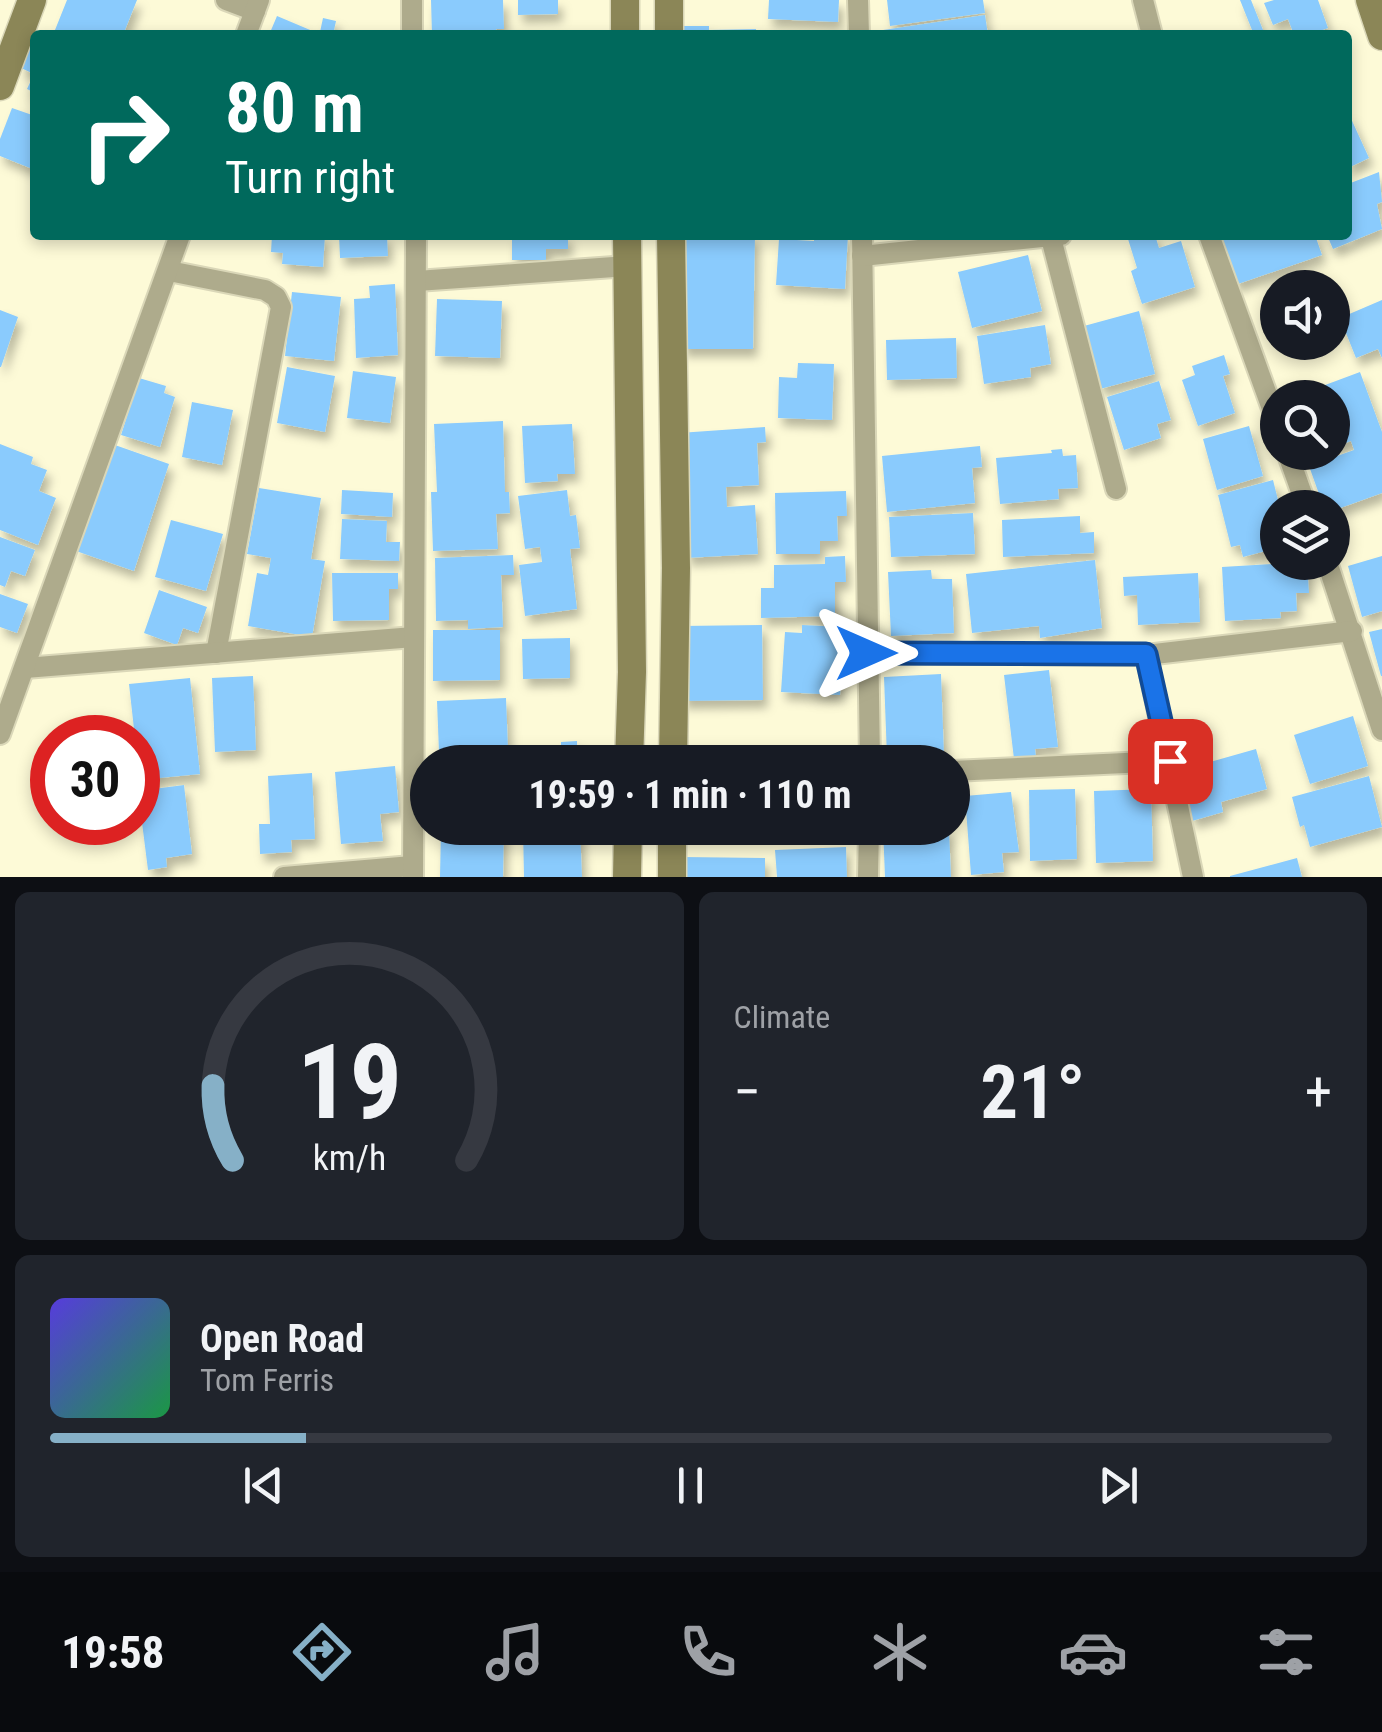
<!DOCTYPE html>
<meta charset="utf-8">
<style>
:root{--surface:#171b24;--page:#20242c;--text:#f1f3f6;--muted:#9ea1a6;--line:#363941;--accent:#86b0c7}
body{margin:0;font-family:"Roboto Condensed",sans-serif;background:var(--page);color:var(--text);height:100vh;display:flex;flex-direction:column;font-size:38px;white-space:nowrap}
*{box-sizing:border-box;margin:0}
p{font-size:32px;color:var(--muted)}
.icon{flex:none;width:55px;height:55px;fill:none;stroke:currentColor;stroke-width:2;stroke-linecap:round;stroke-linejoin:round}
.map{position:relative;height:877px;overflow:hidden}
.panel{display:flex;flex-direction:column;gap:15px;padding:15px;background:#0d0f14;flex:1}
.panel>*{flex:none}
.banner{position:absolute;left:30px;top:30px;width:1322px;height:210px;border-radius:10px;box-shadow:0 5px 15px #0003;background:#00695c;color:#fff;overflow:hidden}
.buttons{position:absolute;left:1260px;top:270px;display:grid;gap:20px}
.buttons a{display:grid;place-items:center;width:90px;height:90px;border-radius:50%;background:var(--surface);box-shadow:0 5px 15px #0003;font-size:50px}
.speed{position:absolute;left:30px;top:715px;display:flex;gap:20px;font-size:50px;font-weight:700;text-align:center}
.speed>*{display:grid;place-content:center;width:130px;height:130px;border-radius:50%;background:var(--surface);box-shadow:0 5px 15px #0003;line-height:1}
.speed .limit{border:15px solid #d22;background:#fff;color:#111}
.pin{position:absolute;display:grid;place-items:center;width:85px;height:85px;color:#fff;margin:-42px;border-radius:20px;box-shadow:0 5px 15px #0006}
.me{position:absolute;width:110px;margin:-55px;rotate:90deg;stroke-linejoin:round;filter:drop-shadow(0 0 8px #0008)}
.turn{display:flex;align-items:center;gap:35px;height:210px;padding:0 30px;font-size:45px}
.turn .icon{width:130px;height:130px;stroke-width:2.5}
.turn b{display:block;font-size:70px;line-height:85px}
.big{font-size:75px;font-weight:700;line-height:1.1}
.panel .tile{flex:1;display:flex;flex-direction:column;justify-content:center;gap:15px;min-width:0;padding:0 35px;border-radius:15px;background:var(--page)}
.panel .dial{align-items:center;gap:0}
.dial svg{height:260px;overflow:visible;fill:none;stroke:var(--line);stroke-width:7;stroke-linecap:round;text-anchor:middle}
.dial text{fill:var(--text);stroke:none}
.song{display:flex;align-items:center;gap:30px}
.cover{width:120px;height:120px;border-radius:15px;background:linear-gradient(135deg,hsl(250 70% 55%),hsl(140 70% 35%))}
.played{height:10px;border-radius:5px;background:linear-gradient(90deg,var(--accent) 20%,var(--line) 20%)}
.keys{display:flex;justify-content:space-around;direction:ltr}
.heat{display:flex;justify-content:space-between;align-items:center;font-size:55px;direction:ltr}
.panel .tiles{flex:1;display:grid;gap:15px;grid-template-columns:1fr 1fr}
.tile:last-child{grid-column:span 2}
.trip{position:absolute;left:410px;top:745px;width:560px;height:100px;border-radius:50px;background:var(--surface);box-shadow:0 5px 15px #0003;font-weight:700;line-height:100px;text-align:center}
.menu{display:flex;height:160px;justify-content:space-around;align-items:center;background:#090b0e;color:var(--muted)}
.menu .icon{width:70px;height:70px}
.menu .current{color:var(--accent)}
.menu b{font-size:45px;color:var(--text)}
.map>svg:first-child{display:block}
</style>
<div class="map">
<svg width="1382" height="877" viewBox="0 0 1382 877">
<defs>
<filter id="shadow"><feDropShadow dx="4.5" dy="8" stdDeviation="5" flood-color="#0004"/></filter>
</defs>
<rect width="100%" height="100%" fill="#fdfad7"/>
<g fill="#8acbfd" filter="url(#shadow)">
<polygon points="67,0 137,0 123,35 79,35 72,32 71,35 53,35"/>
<polygon points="431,0 503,0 504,29 496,29 497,35 432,35"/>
<polygon points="518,0 558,0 558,14 518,15"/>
<polygon points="769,0 839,0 838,22 768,19"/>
<polygon points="887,0 983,0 985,13 890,26"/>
<polygon points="1240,0 1251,0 1265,35 1254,35"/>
<polygon points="1274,0 1318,0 1328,28 1308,35 1294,35 1288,19 1273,25 1264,3"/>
<polygon points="985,15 988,35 884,35 883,30"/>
<polygon points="277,16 322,35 269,35"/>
<polygon points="323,18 336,21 333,35 320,32"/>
<polygon points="684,26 709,26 709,30 756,29 756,35 684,35"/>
<polygon points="31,45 35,46 35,93 27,89 34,74 21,68"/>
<polygon points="12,108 35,116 35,170 0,156 0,139"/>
<polygon points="1348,112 1369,158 1348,168"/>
<polygon points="1379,172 1382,202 1377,204 1382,229 1333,249 1327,235 1348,235 1348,184"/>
<polygon points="272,235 325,235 323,267 282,264 283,253 271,252"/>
<polygon points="339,235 387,235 388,256 340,258"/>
<polygon points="512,235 568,235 568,249 546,249 546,260 512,260"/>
<polygon points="681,235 755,235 753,349 681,349"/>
<polygon points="814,235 848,235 845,289 776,285 779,239 814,241"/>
<polygon points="1142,235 1155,235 1159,248 1181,241 1195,287 1142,304 1131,271 1137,268 1128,239"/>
<polygon points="1219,235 1315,235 1322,255 1235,285"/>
<polygon points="1028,255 1042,311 972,328 958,272"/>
<polygon points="395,284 398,355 356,358 354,299 370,298 369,286"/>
<polygon points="292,292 341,297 334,361 285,356"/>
<polygon points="437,299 502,301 500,358 435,356"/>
<polygon points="1382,300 1382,358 1378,349 1356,358 1340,318"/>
<polygon points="0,310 18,317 1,367 0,367"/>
<polygon points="1139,311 1155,374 1100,389 1084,326"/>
<polygon points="1045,325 1051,364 1030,368 1031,377 984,384 977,336"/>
<polygon points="956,338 957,378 887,380 886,340"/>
<polygon points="1224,355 1230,374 1223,376 1235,413 1198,426 1182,380 1195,375 1192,366"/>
<polygon points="798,363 834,364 832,420 778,418 779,377 797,378"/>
<polygon points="287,367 335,376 325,432 277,423"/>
<polygon points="353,371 396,377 390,423 347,418"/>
<polygon points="1360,372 1382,432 1382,493 1332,511 1332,508 1324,508 1309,466 1354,450 1351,441 1332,448 1332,398 1293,397"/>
<polygon points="139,378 166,386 164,393 175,397 160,447 121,435"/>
<polygon points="1159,381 1171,420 1157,424 1161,438 1124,450 1107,397"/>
<polygon points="192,402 233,410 222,465 182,457"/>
<polygon points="503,421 505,492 509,492 510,513 496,514 498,549 433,551 431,492 437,492 434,424"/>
<polygon points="572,424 575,474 557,474 558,481 525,483 522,426"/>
<polygon points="1249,426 1263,476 1217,490 1203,439"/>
<polygon points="765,427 766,442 757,443 759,485 726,487 727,507 755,505 758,554 686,558 679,433"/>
<polygon points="0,444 33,457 31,464 47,470 39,491 56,498 38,545 0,530"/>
<polygon points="115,445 169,464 134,571 76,551"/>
<polygon points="980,446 982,467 972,468 975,503 887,512 882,456"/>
<polygon points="1062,449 1063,456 1076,455 1078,488 1058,489 1059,499 1000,504 996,458 1052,453 1051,450"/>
<polygon points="1273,480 1280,508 1278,508 1278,514 1269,516 1277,548 1243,557 1240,545 1231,547 1218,495"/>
<polygon points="259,488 321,498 311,559 325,561 312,637 248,626 257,573 268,575 271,558 247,554"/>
<polygon points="342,490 393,493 392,517 341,514"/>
<polygon points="567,490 570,516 576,515 580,548 570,549 577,609 525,616 519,565 542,562 540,547 525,549 518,496"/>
<polygon points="846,491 847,516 837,516 838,541 820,541 820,554 776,554 775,493"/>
<polygon points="973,513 975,554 891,557 889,517"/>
<polygon points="1080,516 1080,533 1094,532 1094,553 1003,557 1002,520"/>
<polygon points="342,519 387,521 386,542 400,542 399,561 340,559"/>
<polygon points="171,520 223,534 206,591 155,577"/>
<polygon points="0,537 35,550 25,576 11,571 5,587 0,585"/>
<polygon points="513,555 514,575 501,575 503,627 468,629 468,620 436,621 435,558"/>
<polygon points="845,556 846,582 835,582 835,616 761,618 761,588 774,588 774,565 825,564 825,557"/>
<polygon points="1382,556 1382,611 1362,617 1348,566"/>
<polygon points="1095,560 1102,628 1040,638 1039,626 972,633 966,574"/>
<polygon points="1307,562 1309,593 1296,593 1297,611 1280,612 1281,618 1225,621 1222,567"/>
<polygon points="931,570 932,579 952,579 954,633 891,636 888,572"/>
<polygon points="332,573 398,573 398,589 389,589 389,620 333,621"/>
<polygon points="1198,573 1200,622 1138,625 1137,595 1124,596 1123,577"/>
<polygon points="159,590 207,607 198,633 183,628 177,645 144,633"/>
<polygon points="0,594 28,604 17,633 0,627"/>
<polygon points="762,625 763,700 681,701 681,626"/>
<polygon points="802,625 844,627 840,695 781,692 785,632 802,633"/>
<polygon points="1382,629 1382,676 1381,676 1369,632"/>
<polygon points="433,630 500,630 500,680 433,681"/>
<polygon points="570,638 570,678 523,679 522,639"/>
<polygon points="1049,670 1058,747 1035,749 1036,757 1014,759 1004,675"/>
<polygon points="941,674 944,756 887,758 884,677"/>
<polygon points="253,676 256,750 215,752 212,678"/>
<polygon points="190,678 200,774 139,780 138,738 135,738 129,684"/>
<polygon points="506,698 508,749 439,752 437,701"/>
<polygon points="1353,716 1368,766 1310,784 1294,735"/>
<polygon points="577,741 577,762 561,762 561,742"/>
<polygon points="1256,749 1267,789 1221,802 1223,812 1192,821 1176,766 1194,760 1196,766"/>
<polygon points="395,766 399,812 380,814 383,841 341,844 335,772"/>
<polygon points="312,773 315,839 291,840 292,852 260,854 259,824 270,824 268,776"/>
<polygon points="1369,776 1382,827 1310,847 1304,825 1300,827 1292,797"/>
<polygon points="184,785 192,854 166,858 167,867 148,870 138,791"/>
<polygon points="1075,789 1077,859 1030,861 1029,790"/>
<polygon points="1151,789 1153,861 1096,863 1094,791"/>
<polygon points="1011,792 1019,852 1002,853 1004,872 971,875 965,796"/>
<polygon points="441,828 504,828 503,877 440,877"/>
<polygon points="523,828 580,828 582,877 524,877"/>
<polygon points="883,828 949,829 951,877 885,877"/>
<polygon points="846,847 847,877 777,877 775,850"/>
<polygon points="682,857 765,858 765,877 682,877"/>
<polygon points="1297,858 1302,877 1230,877 1230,876"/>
</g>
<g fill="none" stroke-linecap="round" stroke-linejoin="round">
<g stroke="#dad7b8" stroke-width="24">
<g id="street">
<polyline points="226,0 255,11"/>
<polyline points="412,0 412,35"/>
<polyline points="858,0 859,35"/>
<polyline points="1143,0 1152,35"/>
<polyline points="246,35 259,0"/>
<polyline points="862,235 870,762"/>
<polyline points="1209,235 1278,425"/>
<polyline points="1051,238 1116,489"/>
<polyline points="862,256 1061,235"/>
<polyline points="169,271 265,290 276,297 281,307 216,653"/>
<polyline points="417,281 628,266"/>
<polyline points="1287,452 1307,508"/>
<polyline points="1327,562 1382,730"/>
<polyline points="867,653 1146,655 1352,631"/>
<polyline points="1146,655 1193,877"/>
<polyline points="25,668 414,637"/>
<polyline points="0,734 180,235"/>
<polyline points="952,771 1169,761"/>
<polyline points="284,877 412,866"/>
<polyline points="413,877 416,235"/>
<polyline points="868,877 869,828"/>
</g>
</g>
<g stroke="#dad7b8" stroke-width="31">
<g id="secondary">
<polyline points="625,0 625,35"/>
<polyline points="1370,0 1382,36"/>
<polyline points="669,35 669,0"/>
<polyline points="0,86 32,0"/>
<polyline points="627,235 632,672 629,762"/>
<polyline points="671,235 676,568 673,762"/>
<polyline points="627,877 628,828"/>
<polyline points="672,877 672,828"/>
</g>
</g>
<use href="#street" stroke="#aeab8c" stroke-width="20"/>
<use href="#secondary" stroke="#8b8657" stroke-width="28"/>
</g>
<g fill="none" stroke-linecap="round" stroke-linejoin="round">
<g stroke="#114b97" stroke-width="25">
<polyline id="route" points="866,653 1146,654 1170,761"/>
</g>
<use href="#route" stroke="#1a73e8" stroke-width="18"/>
</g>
</svg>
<div class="buttons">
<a><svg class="icon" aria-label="sound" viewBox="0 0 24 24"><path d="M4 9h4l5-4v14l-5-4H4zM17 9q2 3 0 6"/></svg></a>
<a><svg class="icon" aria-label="search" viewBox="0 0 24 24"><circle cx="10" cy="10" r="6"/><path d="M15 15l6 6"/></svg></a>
<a><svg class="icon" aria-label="layers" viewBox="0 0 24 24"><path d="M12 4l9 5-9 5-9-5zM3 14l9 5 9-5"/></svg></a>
</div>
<div class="speed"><div class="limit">30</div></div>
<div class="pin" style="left:1170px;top:761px;background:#d93025"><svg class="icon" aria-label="arrive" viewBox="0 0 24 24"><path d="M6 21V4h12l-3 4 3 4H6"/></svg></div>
<svg class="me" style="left:866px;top:653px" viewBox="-20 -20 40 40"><path d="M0-17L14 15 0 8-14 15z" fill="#1a73e8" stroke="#fff" stroke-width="4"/></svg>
<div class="trip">19:59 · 1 min · 110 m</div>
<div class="banner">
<div class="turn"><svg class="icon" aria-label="right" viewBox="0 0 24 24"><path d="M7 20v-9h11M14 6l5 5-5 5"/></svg><div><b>80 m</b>Turn right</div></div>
</div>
</div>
<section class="panel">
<div class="tiles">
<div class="tile dial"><svg viewBox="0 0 100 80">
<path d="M14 69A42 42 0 1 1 86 69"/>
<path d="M14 69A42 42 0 0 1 8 46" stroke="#86b0c7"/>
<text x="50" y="56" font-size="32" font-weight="700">19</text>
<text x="50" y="72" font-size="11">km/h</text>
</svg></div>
<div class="tile"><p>Climate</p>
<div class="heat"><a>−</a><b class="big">21°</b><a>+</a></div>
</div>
<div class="tile">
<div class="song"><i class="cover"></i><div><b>Open Road</b><p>Tom Ferris</p></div></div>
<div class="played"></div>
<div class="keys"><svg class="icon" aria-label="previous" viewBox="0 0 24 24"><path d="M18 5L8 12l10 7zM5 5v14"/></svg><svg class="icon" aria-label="pause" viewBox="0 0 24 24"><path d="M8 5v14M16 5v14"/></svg><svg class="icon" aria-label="next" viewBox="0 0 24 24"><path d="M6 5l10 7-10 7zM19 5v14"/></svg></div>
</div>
</div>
</section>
<nav class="menu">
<b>19:58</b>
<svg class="icon current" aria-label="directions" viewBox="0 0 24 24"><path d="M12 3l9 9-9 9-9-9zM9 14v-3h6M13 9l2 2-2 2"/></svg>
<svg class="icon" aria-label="music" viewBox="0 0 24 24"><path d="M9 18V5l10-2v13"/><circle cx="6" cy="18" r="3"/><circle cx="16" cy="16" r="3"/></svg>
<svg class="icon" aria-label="phone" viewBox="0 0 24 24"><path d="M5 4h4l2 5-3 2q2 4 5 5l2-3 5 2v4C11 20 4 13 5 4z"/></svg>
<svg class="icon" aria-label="climate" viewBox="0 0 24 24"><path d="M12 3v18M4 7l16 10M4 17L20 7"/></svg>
<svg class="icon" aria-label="car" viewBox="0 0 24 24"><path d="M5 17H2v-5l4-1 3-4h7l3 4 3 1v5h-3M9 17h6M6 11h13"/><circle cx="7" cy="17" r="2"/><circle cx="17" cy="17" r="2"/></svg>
<svg class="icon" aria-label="filters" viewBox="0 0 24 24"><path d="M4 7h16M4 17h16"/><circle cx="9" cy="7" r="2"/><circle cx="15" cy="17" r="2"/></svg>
</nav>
